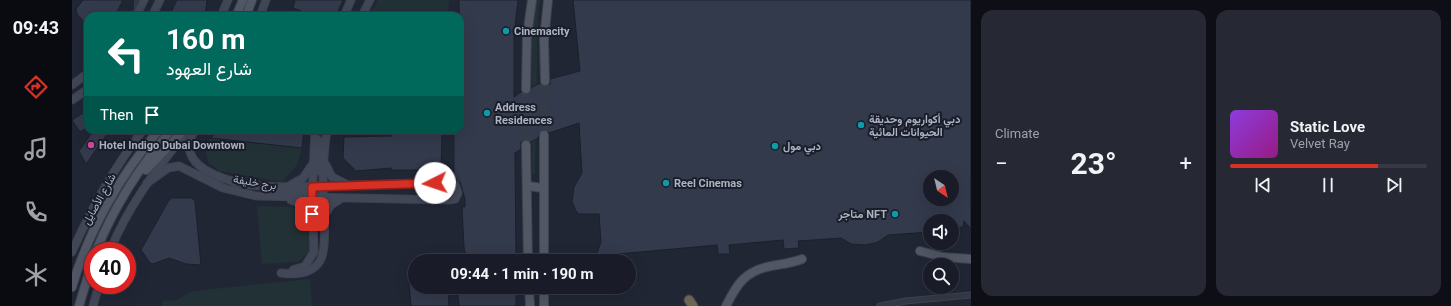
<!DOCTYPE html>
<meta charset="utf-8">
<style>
:root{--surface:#191c28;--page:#262934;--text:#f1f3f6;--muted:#9fa1a8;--line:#373a45;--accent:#d93025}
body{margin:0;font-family:Roboto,Vazirmatn,sans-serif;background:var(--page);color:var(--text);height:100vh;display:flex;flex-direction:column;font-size:15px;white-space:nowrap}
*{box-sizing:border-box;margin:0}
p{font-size:13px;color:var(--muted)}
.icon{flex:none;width:22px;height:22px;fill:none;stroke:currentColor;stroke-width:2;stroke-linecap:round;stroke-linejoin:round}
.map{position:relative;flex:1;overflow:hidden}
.drawer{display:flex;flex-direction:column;gap:10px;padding:10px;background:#0e0f16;width:480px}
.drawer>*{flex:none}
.banner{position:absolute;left:12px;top:12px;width:380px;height:122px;border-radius:12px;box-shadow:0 4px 16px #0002,0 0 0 1px var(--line);background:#00695c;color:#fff;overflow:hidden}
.needle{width:26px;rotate:145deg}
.controls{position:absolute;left:851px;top:170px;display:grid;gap:8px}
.controls a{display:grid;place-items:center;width:36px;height:36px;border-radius:50%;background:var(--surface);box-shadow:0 4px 16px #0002,0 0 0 1px var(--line);font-size:20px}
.speed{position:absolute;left:12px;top:242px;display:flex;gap:8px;font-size:20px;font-weight:700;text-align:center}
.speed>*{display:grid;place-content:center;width:52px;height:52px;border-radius:50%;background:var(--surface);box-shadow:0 4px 16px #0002,0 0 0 1px var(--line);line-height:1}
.speed .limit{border:6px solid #d22;background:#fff;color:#111}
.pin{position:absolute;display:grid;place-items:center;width:34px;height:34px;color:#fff;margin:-17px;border-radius:8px;box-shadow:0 2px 6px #0006}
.me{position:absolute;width:44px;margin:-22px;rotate:266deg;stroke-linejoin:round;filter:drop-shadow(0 0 3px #0008)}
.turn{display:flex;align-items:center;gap:14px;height:84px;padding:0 16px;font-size:18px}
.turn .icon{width:52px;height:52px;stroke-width:2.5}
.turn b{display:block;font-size:28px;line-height:34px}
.then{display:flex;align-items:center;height:38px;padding:0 16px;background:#0003;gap:8px;font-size:15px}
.big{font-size:30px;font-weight:700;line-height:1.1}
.drawer .tile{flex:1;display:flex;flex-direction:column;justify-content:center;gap:6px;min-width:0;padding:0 14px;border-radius:12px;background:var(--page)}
.song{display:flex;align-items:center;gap:12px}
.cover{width:48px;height:48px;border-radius:6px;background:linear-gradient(135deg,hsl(270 70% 55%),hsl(310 70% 35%))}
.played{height:4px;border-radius:2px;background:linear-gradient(90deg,var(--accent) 75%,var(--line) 75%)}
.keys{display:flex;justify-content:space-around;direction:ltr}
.heat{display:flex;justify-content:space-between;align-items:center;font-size:22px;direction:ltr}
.drawer .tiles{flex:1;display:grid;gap:10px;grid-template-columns:repeat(2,1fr)}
.trip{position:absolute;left:336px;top:254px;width:228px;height:40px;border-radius:20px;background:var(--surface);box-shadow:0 4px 16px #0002,0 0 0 1px var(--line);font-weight:700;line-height:40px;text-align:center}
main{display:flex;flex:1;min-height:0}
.menu{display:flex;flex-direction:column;width:72px;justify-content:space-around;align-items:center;background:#0a0b10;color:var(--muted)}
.menu .icon{width:28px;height:28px}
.menu .active{color:var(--accent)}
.menu b{font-size:18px;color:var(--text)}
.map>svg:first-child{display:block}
</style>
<main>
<nav class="menu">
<b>09:43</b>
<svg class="icon active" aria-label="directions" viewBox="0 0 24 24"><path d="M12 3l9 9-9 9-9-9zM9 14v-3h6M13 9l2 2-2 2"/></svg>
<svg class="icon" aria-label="music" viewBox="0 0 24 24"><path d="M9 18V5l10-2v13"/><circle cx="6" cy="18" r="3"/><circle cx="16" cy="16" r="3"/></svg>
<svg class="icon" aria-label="phone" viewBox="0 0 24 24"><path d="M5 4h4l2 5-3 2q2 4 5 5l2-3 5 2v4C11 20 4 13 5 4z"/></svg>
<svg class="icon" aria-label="climate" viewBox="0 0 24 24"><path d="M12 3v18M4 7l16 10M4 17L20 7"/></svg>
</nav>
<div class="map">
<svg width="899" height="306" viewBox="0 0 899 306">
<rect width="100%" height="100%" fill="#212635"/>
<g fill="#223136">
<polygon points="306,0 377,0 376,16 332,10 338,12 338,16 297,16"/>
<polygon points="463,0 468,0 466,16 463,174 460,174 460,24"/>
<polygon points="139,138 230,148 225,165 210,182 147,171 136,162 133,145"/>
<polygon points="185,206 221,207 236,220 238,251 226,262 190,264"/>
<polygon points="238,279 240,306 90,306 91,301 104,300 121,291"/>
</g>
<g fill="#333a4c" stroke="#1b202c" fill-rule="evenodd">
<polygon points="11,0 51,0 43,16 16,16 16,26 5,14 4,9"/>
<polygon points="105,0 135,0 133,16 97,16"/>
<polygon points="223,0 271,0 264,16 242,16 221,8"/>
<path d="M387,0H446L442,36V97L449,92L456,94L460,87L468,83L474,86L478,84V79L508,71L501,0H899V229L892,221L891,227L880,228V221H858V232L816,235L806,242L794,245L779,244L769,238L726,241L727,248L712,249L711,240L657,245L658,254H646L645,245L524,256L529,242L527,214H507L504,211L500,202L502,187L510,173L507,123L477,133L474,130H470L466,138L459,142L454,140L449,142V149L443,153L444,261H403L393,252L392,247L390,207H393V199L388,182L382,178V130H388ZM858,177H880V199H858Z"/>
<polygon points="16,110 16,127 8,132 0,120"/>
<polygon points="22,130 38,130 14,164 7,151"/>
<polygon points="146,130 232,130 230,148 139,138"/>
<polygon points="320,133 370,134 369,170 319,170 319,168 284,171 271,158 272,137 320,136"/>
<polygon points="100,198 120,198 123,201 129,265 114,264 97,258 81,264 78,263 69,250 97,200"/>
<polygon points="336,272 343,273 343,287 376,287 377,306 339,306"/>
<polygon points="385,287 444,287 444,306 387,306"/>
</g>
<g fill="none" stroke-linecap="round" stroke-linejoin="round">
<g stroke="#363b4a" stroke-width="8" stroke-dasharray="8 4" stroke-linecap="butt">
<polyline points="454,89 454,145"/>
<polyline points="472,135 473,81"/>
</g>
<g stroke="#3d424f" stroke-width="7">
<g id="street">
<polyline points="65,13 66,0"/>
<polyline points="808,306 834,301 899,295"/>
</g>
</g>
<g stroke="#3d424f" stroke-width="9">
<g id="secondary">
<polyline points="64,16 72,0"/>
<polyline points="80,16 88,0"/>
<polyline points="149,16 156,0"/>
<polyline points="188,16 194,0"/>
<polyline points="272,16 279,0"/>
<polyline points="290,16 298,0"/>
<polyline points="0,85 16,73"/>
<polyline points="0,100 16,89"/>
<polyline points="246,140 247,171 249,172 252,171"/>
<polyline points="254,165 260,177 274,184"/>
<path d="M75,183L96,168L107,166L151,188L184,196L376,200L383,199L386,193L383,184L377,182C335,183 294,185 252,186C228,187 204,188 180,185C153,181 100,166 123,130"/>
<polyline points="217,186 231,178 240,165"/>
<polyline points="201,193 242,192"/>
<polyline points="219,200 230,204 240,214"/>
<polyline points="252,216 259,205 270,198"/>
<path d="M38,251C55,208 83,171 112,135"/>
<path d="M0,252C19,209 42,168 71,130"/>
<polyline points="221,270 233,266 242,252 240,198 243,130"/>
<path d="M209,273C223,275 240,274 248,261C256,248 251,205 251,188C251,169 252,149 255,130"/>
<polyline points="21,306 27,285"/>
</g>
</g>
<g stroke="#3d424f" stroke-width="10">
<g id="primary">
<polyline points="164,16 171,0"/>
<polyline points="174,16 180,0"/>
<polyline points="473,81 472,40 476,0"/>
<polyline points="454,89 455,36 460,0"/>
<polyline points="454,145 456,261"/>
<polyline points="74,170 112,130"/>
<polyline points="456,186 471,188"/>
<path d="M24,251C42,207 68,166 99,130"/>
<polyline points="848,251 871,257 899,259"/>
<polyline points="472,261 472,135"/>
<path d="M0,287C17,230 48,175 87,130"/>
<polyline points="457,287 458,306"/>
<polyline points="472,287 472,306"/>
<polyline points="7,306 21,259"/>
<path d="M654,306C665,284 673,271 699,266C710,264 720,263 730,259"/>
</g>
</g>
<g stroke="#3e4350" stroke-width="11">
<polyline id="highway" points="617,300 621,306"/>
</g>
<use href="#street" stroke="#343846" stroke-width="5"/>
<use href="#secondary" stroke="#424758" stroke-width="7"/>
<use href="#primary" stroke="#525766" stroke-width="8"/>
<use href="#highway" stroke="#6b6551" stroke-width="9"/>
</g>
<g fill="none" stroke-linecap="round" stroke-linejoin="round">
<g stroke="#8d1f18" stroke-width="10">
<polyline id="route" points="240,214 240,187 363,183"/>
</g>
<use href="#route" stroke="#d93025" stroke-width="7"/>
</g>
<g fill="#0f9aa8" stroke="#191e2a" stroke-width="1.5">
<circle cx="434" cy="31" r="4"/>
<circle cx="415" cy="113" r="4"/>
<circle cx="789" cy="125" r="4"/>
<circle cx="703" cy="146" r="4"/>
<circle cx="594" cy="183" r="4"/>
<circle cx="823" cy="214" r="4"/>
</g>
<circle fill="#d1479c" stroke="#191e2a" stroke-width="1.5" cx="19" cy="145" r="4"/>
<g text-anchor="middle" stroke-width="4" stroke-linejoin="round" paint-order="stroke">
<g font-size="11" font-weight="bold" fill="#aeb3c3" stroke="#191e2a" text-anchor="start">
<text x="442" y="35">Cinemacity</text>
<text x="423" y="111">Address<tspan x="423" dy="13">Residences</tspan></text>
<text x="797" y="123">دبي أكواريوم وحديقة<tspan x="797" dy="13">الحيوانات المائية</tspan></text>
<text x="27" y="149">Hotel Indigo Dubai Downtown</text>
<text x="711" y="150">دبي مول</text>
<text x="602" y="187">Reel Cinemas</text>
<text x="815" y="218" text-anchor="end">متاجر NFT</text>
</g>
<g font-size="11" fill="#aeb3c3" stroke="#191e2a">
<text transform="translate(183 182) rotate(9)" y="4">برج خليفة</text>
<text transform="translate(27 199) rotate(-61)" y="4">شارع الأصايل</text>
</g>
</g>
</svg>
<div class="controls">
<a><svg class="needle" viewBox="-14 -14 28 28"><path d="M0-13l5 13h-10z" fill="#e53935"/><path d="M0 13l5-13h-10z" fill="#9fa1a8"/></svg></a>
<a><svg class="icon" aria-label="sound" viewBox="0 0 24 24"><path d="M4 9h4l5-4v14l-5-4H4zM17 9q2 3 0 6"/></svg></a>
<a><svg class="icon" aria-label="search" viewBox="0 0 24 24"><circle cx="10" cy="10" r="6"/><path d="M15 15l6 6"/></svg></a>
</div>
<div class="speed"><div class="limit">40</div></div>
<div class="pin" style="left:240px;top:214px;background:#d93025"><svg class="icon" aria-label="arrive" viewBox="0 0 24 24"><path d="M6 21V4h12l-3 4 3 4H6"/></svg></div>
<svg class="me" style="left:363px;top:183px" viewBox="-20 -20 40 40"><circle r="19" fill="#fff"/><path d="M0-13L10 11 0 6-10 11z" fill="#d93025"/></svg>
<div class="trip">09:44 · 1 min · 190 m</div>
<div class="banner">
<div class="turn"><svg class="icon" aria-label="left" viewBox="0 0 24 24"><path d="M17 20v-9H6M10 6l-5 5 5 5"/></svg><div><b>160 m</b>شارع العهود</div></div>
<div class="then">Then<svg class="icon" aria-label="arrive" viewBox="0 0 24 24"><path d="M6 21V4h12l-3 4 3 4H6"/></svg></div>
</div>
</div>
<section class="drawer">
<div class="tiles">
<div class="tile"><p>Climate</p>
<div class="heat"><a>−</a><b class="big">23°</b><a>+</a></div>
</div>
<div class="tile">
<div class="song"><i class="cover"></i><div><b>Static Love</b><p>Velvet Ray</p></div></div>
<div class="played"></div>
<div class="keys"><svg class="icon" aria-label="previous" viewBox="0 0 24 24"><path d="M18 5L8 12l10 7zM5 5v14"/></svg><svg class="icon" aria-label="pause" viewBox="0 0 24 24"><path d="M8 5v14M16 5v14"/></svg><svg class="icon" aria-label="next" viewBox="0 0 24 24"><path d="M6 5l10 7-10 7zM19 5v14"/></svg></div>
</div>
</div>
</section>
</main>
